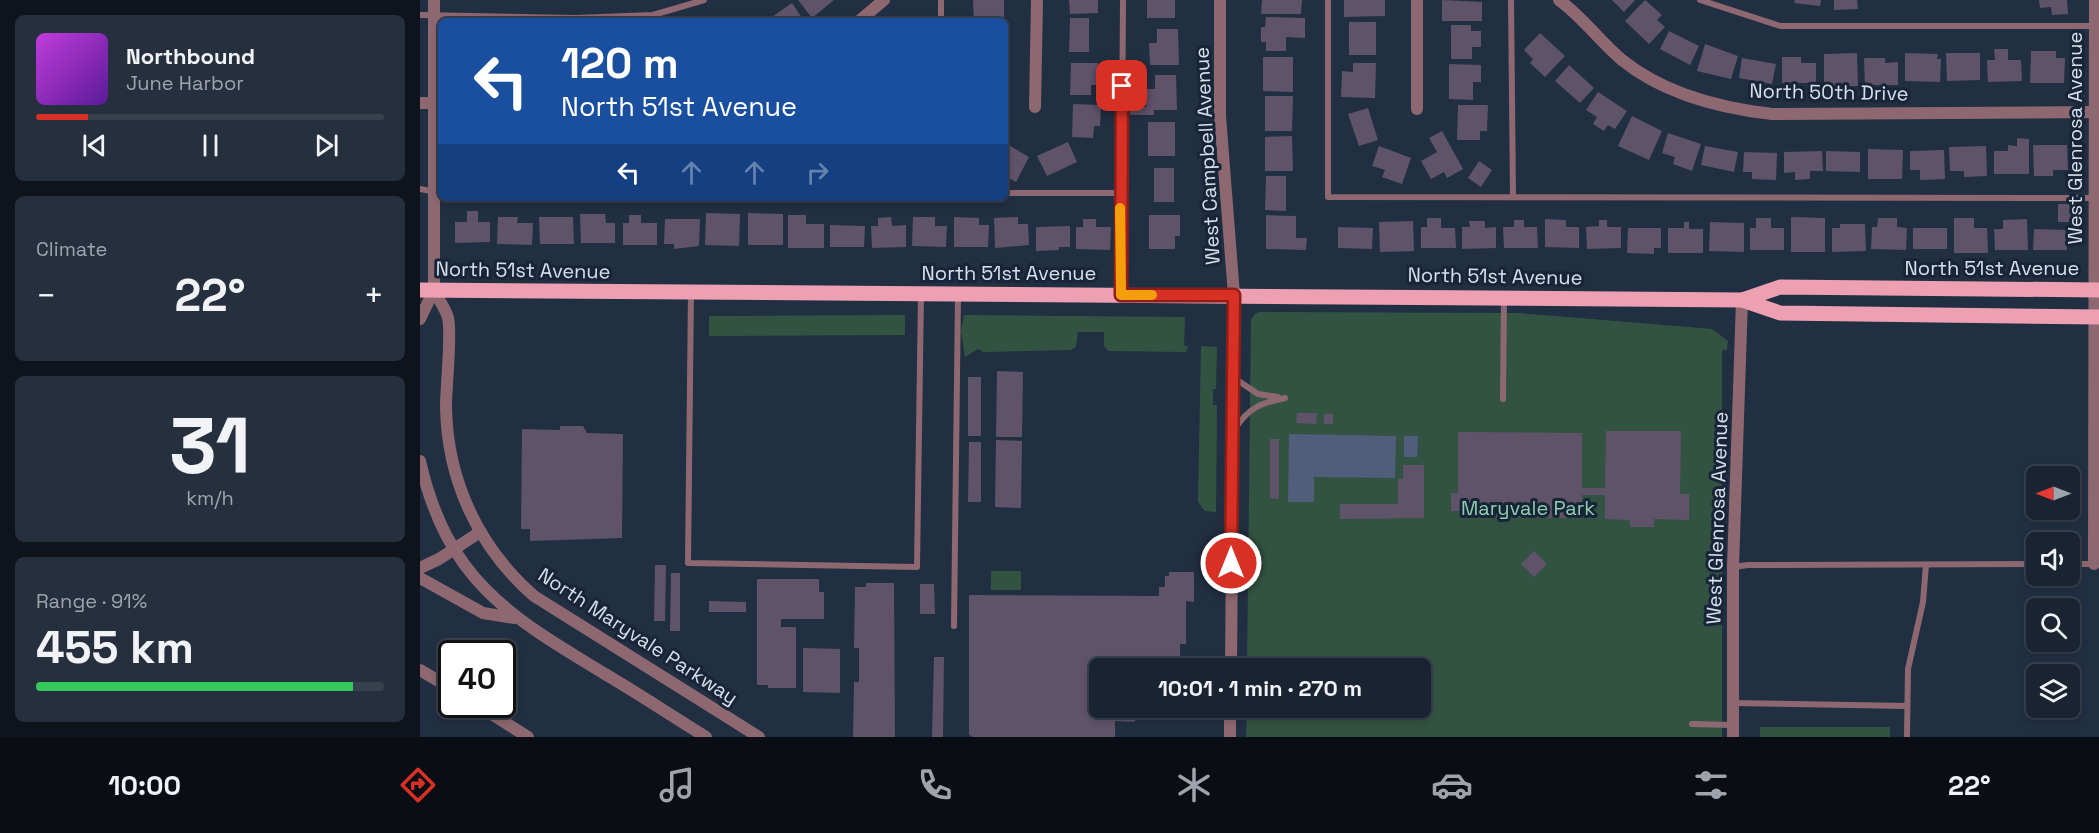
<!DOCTYPE html>
<meta charset="utf-8">
<style>
:root{--surface:#192332;--page:#262f3e;--text:#f1f3f6;--muted:#9fa4ac;--line:#37404d;--accent:#d93025}
body{margin:0;font-family:"Space Grotesk",sans-serif;background:var(--page);color:var(--text);height:100vh;display:flex;flex-direction:column;font-size:22px;white-space:nowrap}
*{box-sizing:border-box;margin:0}
p{font-size:20px;color:var(--muted)}
.icon{flex:none;width:33px;height:33px;fill:none;stroke:currentColor;stroke-width:2;stroke-linecap:round;stroke-linejoin:round}
.map{position:relative;flex:1;overflow:hidden}
.panel{display:flex;flex-direction:column;gap:15px;padding:15px;background:#0e131c;width:420px}
.panel>*{flex:none}
.banner{position:absolute;left:18px;top:18px;width:570px;height:183px;border-radius:9px;box-shadow:0 3px 9px #0003,0 0 0 2px var(--line);background:#1a4fa0;color:#fff;overflow:hidden}
.needle{width:39px;rotate:270deg}
.fabs{position:absolute;left:1606px;top:466px;display:grid;gap:12px}
.fabs a{display:grid;place-items:center;width:54px;height:54px;border-radius:9px;background:var(--surface);box-shadow:0 3px 9px #0003,0 0 0 2px var(--line);font-size:30px}
.speed{position:absolute;left:18px;top:640px;display:flex;gap:12px;font-size:30px;font-weight:700;text-align:center}
.speed>*{display:grid;place-content:center;width:78px;height:78px;border-radius:50%;background:var(--surface);box-shadow:0 3px 9px #0003,0 0 0 2px var(--line);line-height:1}
.speed .limit{border:3px solid #111;border-radius:9px;background:#fff;color:#111}
.pin{position:absolute;display:grid;place-items:center;width:51px;height:51px;color:#fff;margin:-26px;border-radius:12px;box-shadow:0 3px 9px #0006}
.me{position:absolute;width:66px;margin:-33px;rotate:0deg;stroke-linejoin:round;filter:drop-shadow(0 0 4px #0008)}
.turn{display:flex;align-items:center;gap:21px;height:126px;padding:0 24px;font-size:27px}
.turn .icon{width:78px;height:78px;stroke-width:2.5}
.turn b{display:block;font-size:42px;line-height:51px}
.lanes{display:flex;align-items:center;height:57px;padding:0 24px;background:#0003;justify-content:center;gap:30px;direction:ltr}
.lanes .off{opacity:.35}
.big{font-size:45px;font-weight:700;line-height:1.1}
.panel .widget{flex:1;display:flex;flex-direction:column;justify-content:center;gap:9px;min-width:0;padding:0 21px;border-radius:9px;background:var(--page)}
.panel .dial{align-items:center;gap:0}
.dial b{font-size:78px;line-height:1}
.song{display:flex;align-items:center;gap:18px}
.cover{width:72px;height:72px;border-radius:9px;background:linear-gradient(135deg,hsl(290 70% 55%),hsl(270 70% 35%))}
.played{height:6px;border-radius:3px;background:linear-gradient(90deg,var(--accent) 15%,var(--line) 15%)}
.keys{display:flex;justify-content:space-around;direction:ltr}
.heat{display:flex;justify-content:space-between;align-items:center;font-size:33px;direction:ltr}
.charge{height:9px;border-radius:4px;background:linear-gradient(90deg,#34c759 91%,var(--line) 0)}
.trip{position:absolute;left:669px;top:658px;width:342px;height:60px;border-radius:9px;background:var(--surface);box-shadow:0 3px 9px #0003,0 0 0 2px var(--line);font-weight:700;line-height:60px;text-align:center}
.dock{display:flex;height:96px;justify-content:space-around;align-items:center;background:#0a0e14;color:var(--muted)}
.dock .icon{width:42px;height:42px}
.dock .active{color:var(--accent)}
.dock b{font-size:27px;color:var(--text)}
main{display:flex;flex:1;min-height:0}
.map>svg:first-child{display:block}
</style>
<main>
<section class="panel">
<div class="widget">
<div class="song"><i class="cover"></i><div><b>Northbound</b><p>June Harbor</p></div></div>
<div class="played"></div>
<div class="keys"><svg class="icon" aria-label="previous" viewBox="0 0 24 24"><path d="M18 5L8 12l10 7zM5 5v14"/></svg><svg class="icon" aria-label="pause" viewBox="0 0 24 24"><path d="M8 5v14M16 5v14"/></svg><svg class="icon" aria-label="next" viewBox="0 0 24 24"><path d="M6 5l10 7-10 7zM19 5v14"/></svg></div>
</div>
<div class="widget"><p>Climate</p>
<div class="heat"><a>−</a><b class="big">22°</b><a>+</a></div>
</div>
<div class="widget dial"><b>31</b><p>km/h</p></div>
<div class="widget"><p>Range · 91%</p><b class="big">455 km</b><div class="charge"></div></div>
</section>
<div class="map">
<svg width="1679" height="737" viewBox="0 0 1679 737">
<rect width="100%" height="100%" fill="#212f42"/>
<g fill="#335342">
<polygon points="840,312 1099,313 1292,329 1308,341 1307,350 1302,350 1302,737 826,737 827,708 1000,708 1000,669 827,669 831,320 835,314"/>
<polygon points="485,315 485,335 289,336 289,316"/>
<polygon points="544,315 765,317 764,346 768,346 766,352 688,351 684,346 684,332 658,332 656,347 651,350 563,352 558,349 545,357 541,331"/>
<polygon points="781,346 797,347 796,389 793,389 793,405 797,405 796,512 785,511 778,502"/>
<rect x="571" y="571" width="30" height="19"/>
<rect x="1340" y="727" width="130" height="10"/>
</g>
<g fill="#505e7c">
<polygon points="869,434 976,436 975,478 894,477 894,502 868,502"/>
<polygon points="984,436 998,436 997,457 984,457"/>
</g>
<g fill="#5f536a">
<polygon points="378,0 414,0 392,18"/>
<polygon points="553,0 584,0 584,19 554,20"/>
<polygon points="649,0 678,0 678,13 650,14"/>
<rect x="727" y="0" width="28" height="18"/>
<polygon points="842,0 882,0 881,14 841,14"/>
<polygon points="924,0 965,0 965,16 924,17"/>
<polygon points="1022,0 1062,2 1062,21 1022,21"/>
<polygon points="1192,0 1215,0 1204,12"/>
<polygon points="1225,0 1242,15 1237,20 1245,27 1229,44 1205,21"/>
<polygon points="1375,0 1401,0 1400,6 1374,3"/>
<polygon points="1414,0 1437,0 1438,9 1414,10"/>
<polygon points="1619,0 1647,0 1648,14 1632,15 1631,7 1620,8"/>
<polygon points="372,3 384,21 346,21"/>
<polygon points="846,17 885,18 885,38 866,37 866,51 846,51 846,42 841,42 841,27 845,27"/>
<polygon points="650,18 669,18 669,52 649,52"/>
<rect x="929" y="22" width="27" height="33"/>
<polygon points="1031,25 1051,25 1051,31 1061,31 1061,47 1052,47 1052,59 1031,59"/>
<polygon points="737,29 758,29 759,65 730,65 729,43 737,43"/>
<polygon points="1249,31 1279,46 1270,65 1240,49"/>
<polygon points="1120,33 1145,56 1125,77 1110,63 1113,59 1104,50"/>
<polygon points="1285,44 1318,56 1311,79 1277,71"/>
<polygon points="1574,49 1588,49 1588,60 1601,60 1602,81 1568,82 1567,60 1575,60"/>
<polygon points="1611,51 1636,51 1636,58 1645,58 1644,83 1610,83"/>
<polygon points="1437,53 1438,86 1404,86 1404,54"/>
<polygon points="1485,53 1518,54 1517,59 1521,59 1520,82 1485,81"/>
<polygon points="1526,53 1560,53 1560,80 1527,81"/>
<polygon points="843,57 873,57 873,92 843,91"/>
<polygon points="1362,57 1381,57 1381,63 1396,63 1396,83 1362,83"/>
<polygon points="1322,58 1356,64 1352,84 1319,78"/>
<polygon points="1444,58 1465,58 1465,63 1478,62 1478,85 1445,85"/>
<polygon points="651,63 678,63 678,85 671,85 671,95 650,95"/>
<polygon points="933,63 956,63 955,98 921,97 922,71 933,72"/>
<polygon points="1029,64 1061,65 1061,82 1053,82 1053,100 1029,99"/>
<polygon points="1149,65 1174,88 1160,103 1135,81"/>
<polygon points="735,75 756,75 757,110 734,110 734,115 710,115 710,107 726,107 725,89 735,89"/>
<polygon points="1178,92 1207,111 1195,129 1188,125 1184,131 1173,124 1177,117 1166,110"/>
<polygon points="845,96 873,96 872,131 845,131"/>
<polygon points="653,104 681,105 680,126 674,126 673,138 652,137"/>
<polygon points="1038,105 1068,105 1067,131 1060,131 1060,140 1037,140"/>
<polygon points="948,108 958,140 939,146 928,114"/>
<polygon points="1212,116 1242,131 1229,160 1198,146"/>
<rect x="728" y="122" width="27" height="34"/>
<polygon points="1022,131 1043,169 1027,178 1024,172 1011,179 1001,161 1017,152 1009,138"/>
<polygon points="1248,133 1281,144 1272,171 1253,164 1255,157 1242,153"/>
<polygon points="872,136 873,171 845,171 845,137"/>
<polygon points="1597,138 1609,139 1609,174 1574,174 1574,151 1588,151 1588,145 1597,146"/>
<polygon points="648,142 657,162 627,176 617,156"/>
<polygon points="585,143 609,157 596,182 585,176"/>
<polygon points="1613,145 1647,145 1648,170 1633,170 1633,176 1614,176"/>
<polygon points="959,146 991,158 982,184 962,177 965,170 952,166"/>
<polygon points="1285,146 1318,152 1314,172 1281,165"/>
<polygon points="1566,146 1567,176 1544,177 1544,171 1530,171 1529,147"/>
<polygon points="1448,149 1483,150 1482,179 1448,179"/>
<polygon points="1524,150 1525,179 1500,180 1500,170 1490,170 1490,151"/>
<polygon points="1402,151 1403,171 1390,171 1390,179 1375,180 1375,172 1364,173 1364,152"/>
<polygon points="1406,151 1440,152 1440,172 1406,171"/>
<polygon points="1324,152 1357,153 1356,180 1332,179 1332,172 1323,172"/>
<polygon points="1059,161 1072,170 1061,187 1048,178"/>
<rect x="734" y="168" width="20" height="34"/>
<polygon points="846,176 866,176 866,211 845,210"/>
<rect x="1638" y="204" width="17" height="18"/>
<polygon points="47,211 58,211 58,222 70,222 70,242 35,243 35,222 47,222"/>
<polygon points="286,213 320,214 319,246 285,245"/>
<polygon points="328,213 363,214 363,245 328,245"/>
<polygon points="160,214 185,214 186,223 195,223 195,243 161,243"/>
<polygon points="209,215 221,215 221,223 237,223 237,245 203,245 203,223 209,223"/>
<polygon points="368,215 386,215 386,224 404,224 404,248 368,248"/>
<polygon points="729,215 760,215 760,236 755,236 755,249 729,249"/>
<polygon points="846,215 876,216 876,238 887,238 886,250 846,249"/>
<polygon points="78,217 98,217 97,223 113,223 112,245 77,244"/>
<polygon points="119,217 153,217 154,244 120,244"/>
<polygon points="471,217 472,226 486,225 486,247 452,248 451,226 458,226 458,218"/>
<polygon points="493,217 515,217 515,226 527,226 526,247 492,246"/>
<polygon points="534,217 559,218 559,225 569,225 568,247 534,247"/>
<polygon points="598,217 598,224 608,224 609,245 575,248 574,218"/>
<polygon points="1371,217 1405,218 1405,252 1371,252"/>
<polygon points="1007,218 1021,218 1021,228 1035,228 1036,248 1001,248 1001,227 1007,227"/>
<polygon points="1336,218 1351,218 1351,228 1364,228 1364,250 1330,250 1330,228 1336,228"/>
<polygon points="1458,218 1477,218 1477,227 1487,228 1486,250 1451,249 1452,227 1457,227"/>
<polygon points="1534,218 1554,218 1554,228 1567,228 1568,253 1534,253"/>
<polygon points="245,219 280,219 279,246 254,249 254,244 244,244"/>
<polygon points="663,219 676,219 676,227 691,227 690,250 656,249 656,227 663,227"/>
<polygon points="1125,219 1146,220 1146,227 1159,227 1159,248 1125,247"/>
<polygon points="1607,219 1608,250 1575,250 1574,229 1583,229 1583,220"/>
<polygon points="1094,220 1104,220 1104,227 1117,227 1118,248 1084,248 1083,227 1094,227"/>
<polygon points="1179,220 1187,220 1187,227 1201,227 1201,248 1167,249 1166,227 1179,226"/>
<polygon points="993,221 994,251 960,252 959,222"/>
<polygon points="1049,221 1065,221 1065,228 1076,227 1076,248 1042,249 1042,227 1050,227"/>
<polygon points="1264,222 1269,222 1269,229 1283,229 1283,253 1248,253 1248,228 1264,228"/>
<polygon points="1290,222 1324,223 1324,252 1289,251"/>
<polygon points="1420,224 1445,224 1446,251 1412,252 1412,228 1420,228"/>
<polygon points="410,225 445,226 444,247 410,247"/>
<polygon points="650,226 650,247 639,247 639,250 616,251 616,227"/>
<polygon points="918,227 953,228 952,249 918,248"/>
<polygon points="1208,228 1241,228 1241,248 1234,248 1234,254 1207,253"/>
<rect x="1493" y="228" width="34" height="21"/>
<polygon points="1614,229 1647,230 1647,250 1613,250"/>
<polygon points="577,371 603,372 602,437 576,437"/>
<rect x="548" y="377" width="13" height="59"/>
<polygon points="877,413 897,413 896,424 876,423"/>
<rect x="904" y="414" width="9" height="10"/>
<polygon points="140,426 163,426 167,433 203,434 202,538 110,541 110,529 101,529 102,429 140,430"/>
<polygon points="1186,431 1261,431 1260,494 1269,494 1269,520 1234,519 1234,527 1210,527 1210,520 1185,519 1185,495 1162,495 1162,518 1069,517 1069,511 1031,511 1031,493 1038,493 1038,432 1162,433 1162,488 1185,488"/>
<polygon points="850,439 859,439 859,499 850,498"/>
<polygon points="576,440 602,441 601,508 575,507"/>
<polygon points="549,442 561,442 561,502 548,502"/>
<polygon points="983,465 1004,465 1004,518 920,519 920,504 978,504 978,479 983,479"/>
<polygon points="1114,551 1127,564 1114,577 1101,564"/>
<polygon points="235,565 246,565 245,621 234,621"/>
<polygon points="749,572 774,572 774,602 766,601 766,644 760,644 760,669 680,669 680,708 727,708 714,722 695,721 695,737 552,737 549,734 549,595 739,596 739,587 745,587 745,576 749,576"/>
<polygon points="251,573 260,573 260,631 250,631"/>
<polygon points="337,579 399,579 399,592 404,592 404,619 361,619 361,627 376,627 376,688 348,688 348,685 337,685"/>
<polygon points="446,583 474,583 475,737 433,737 434,682 439,682 439,648 434,648 435,587 446,587"/>
<polygon points="500,584 514,584 515,614 500,614"/>
<polygon points="289,601 326,602 326,612 289,612"/>
<polygon points="383,648 420,649 420,693 383,692"/>
<polygon points="514,657 524,657 523,737 512,737"/>
</g>
<g fill="none" stroke-linecap="round" stroke-linejoin="round">
<g stroke="#8e6871" stroke-width="6">
<polyline points="908,0 908,197 1677,198"/>
<polyline points="1091,0 1093,196"/>
<polyline points="1280,0 1360,26 1677,26"/>
<polyline points="0,15 155,18 233,15 284,0"/>
<polyline points="521,21 521,0"/>
<polyline points="0,189 21,193"/>
<polyline points="585,193 700,193"/>
<polyline points="271,292 268,563 497,567 501,294"/>
<polyline points="701,294 703,0"/>
<polyline points="814,378 838,394 858,397"/>
<polyline points="1083,399 1084,298"/>
<path d="M815,429C828,408 841,403 865,398"/>
<polyline points="1650,564 1674,564"/>
<polyline points="1313,567 1328,565 1617,564"/>
<polyline points="534,626 538,294"/>
<polyline points="1313,703 1487,706"/>
<polyline points="1272,724 1312,725"/>
<polyline points="1487,737 1488,669 1503,602 1506,565"/>
</g>
<g stroke="#8e6871" stroke-width="12">
<polyline points="14,0 14,290"/>
<polyline points="997,0 997,109"/>
<path d="M1139,0C1163,17 1180,42 1202,60C1244,94 1299,108 1352,114L1679,112"/>
<polyline points="439,21 464,0"/>
<polyline points="0,103 20,103"/>
<polyline points="615,107 617,0"/>
<polyline points="1674,564 1675,0"/>
<polyline points="0,568 19,559 60,532"/>
<polyline points="0,670 32,689"/>
<polyline points="57,705 108,737"/>
<polyline points="1313,737 1313,567 1322,300"/>
</g>
<g stroke="#8e6871" stroke-width="12">
<polyline points="800,0 800,116 814,295 811,669"/>
<path d="M14,290C18,299 26,309 28,318C32,334 26,386 26,406C27,480 58,547 114,596L339,737"/>
<polyline points="0,319 14,290"/>
<path d="M0,461C27,579 87,615 185,674C219,694 252,716 286,737"/>
<polyline points="0,578 63,613 94,618"/>
<polyline points="810,737 810,708"/>
</g>
<g stroke="#eea0b3" stroke-width="15">
<polyline points="0,290 1322,300 1360,313 1679,317"/>
<polyline points="1322,300 1360,287 1679,290"/>
</g>
</g>
<g fill="none" stroke-linecap="round" stroke-linejoin="round">
<g stroke="#8d1f18" stroke-width="15">
<polyline id="route" points="702,86 701,295 814,295 811,563"/>
</g>
<use href="#route" stroke="#d93025" stroke-width="10"/>
<polyline stroke="#f59e0b" stroke-width="10" points="700,208 701,295 732,295"/>
</g>
<g text-anchor="middle" stroke-width="6" stroke-linejoin="round" paint-order="stroke">
<g font-size="20" fill="#d7e0ec" stroke="#182538">
<text transform="translate(1409 92) rotate(1)" y="7">North 50th Drive</text>
<text transform="translate(1655 138) rotate(-90)" y="7">West Glenrosa Avenue</text>
<text transform="translate(787 156) rotate(-93)" y="7">West Campbell Avenue</text>
<text x="1572" y="275">North 51st Avenue</text>
<text transform="translate(103 270) rotate(1)" y="7">North 51st Avenue</text>
<text x="589" y="280">North 51st Avenue</text>
<text transform="translate(1075 276) rotate(1)" y="7">North 51st Avenue</text>
<text transform="translate(1297 518) rotate(-88)" y="7">West Glenrosa Avenue</text>
<text transform="translate(218 636) rotate(33)" y="7">North Maryvale Parkway</text>
</g>
<g font-size="20" fill="#8fcfad" stroke="#182538">
<text x="1108" y="515">Maryvale Park</text>
</g>
</g>
</svg>
<div class="fabs">
<a><svg class="needle" viewBox="-14 -14 28 28"><path d="M0-13l5 13h-10z" fill="#e53935"/><path d="M0 13l5-13h-10z" fill="#9fa4ac"/></svg></a>
<a><svg class="icon" aria-label="sound" viewBox="0 0 24 24"><path d="M4 9h4l5-4v14l-5-4H4zM17 9q2 3 0 6"/></svg></a>
<a><svg class="icon" aria-label="search" viewBox="0 0 24 24"><circle cx="10" cy="10" r="6"/><path d="M15 15l6 6"/></svg></a>
<a><svg class="icon" aria-label="layers" viewBox="0 0 24 24"><path d="M12 4l9 5-9 5-9-5zM3 14l9 5 9-5"/></svg></a>
</div>
<div class="speed"><div class="limit">40</div></div>
<div class="pin" style="left:702px;top:86px;background:#d93025"><svg class="icon" aria-label="arrive" viewBox="0 0 24 24"><path d="M6 21V4h12l-3 4 3 4H6"/></svg></div>
<svg class="me" style="left:811px;top:563px" viewBox="-20 -20 40 40"><circle r="17" fill="#d93025" stroke="#fff" stroke-width="3"/><path d="M0-11L8 9 0 5-8 9z" fill="#fff"/></svg>
<div class="trip">10:01 · 1 min · 270 m</div>
<div class="banner">
<div class="turn"><svg class="icon" aria-label="left" viewBox="0 0 24 24"><path d="M17 20v-9H6M10 6l-5 5 5 5"/></svg><div><b>120 m</b>North 51st Avenue</div></div>
<div class="lanes"><svg class="icon" aria-label="left" viewBox="0 0 24 24"><path d="M17 20v-9H6M10 6l-5 5 5 5"/></svg><svg class="icon off" aria-label="ahead" viewBox="0 0 24 24"><path d="M12 20V5M6 11l6-6 6 6"/></svg><svg class="icon off" aria-label="ahead" viewBox="0 0 24 24"><path d="M12 20V5M6 11l6-6 6 6"/></svg><svg class="icon off" aria-label="right" viewBox="0 0 24 24"><path d="M7 20v-9h11M14 6l5 5-5 5"/></svg></div>
</div>
</div>
</main>
<nav class="dock">
<b>10:00</b>
<svg class="icon active" aria-label="directions" viewBox="0 0 24 24"><path d="M12 3l9 9-9 9-9-9zM9 14v-3h6M13 9l2 2-2 2"/></svg>
<svg class="icon" aria-label="music" viewBox="0 0 24 24"><path d="M9 18V5l10-2v13"/><circle cx="6" cy="18" r="3"/><circle cx="16" cy="16" r="3"/></svg>
<svg class="icon" aria-label="phone" viewBox="0 0 24 24"><path d="M5 4h4l2 5-3 2q2 4 5 5l2-3 5 2v4C11 20 4 13 5 4z"/></svg>
<svg class="icon" aria-label="climate" viewBox="0 0 24 24"><path d="M12 3v18M4 7l16 10M4 17L20 7"/></svg>
<svg class="icon" aria-label="car" viewBox="0 0 24 24"><path d="M5 17H2v-5l4-1 3-4h7l3 4 3 1v5h-3M9 17h6M6 11h13"/><circle cx="7" cy="17" r="2"/><circle cx="17" cy="17" r="2"/></svg>
<svg class="icon" aria-label="filters" viewBox="0 0 24 24"><path d="M4 7h16M4 17h16"/><circle cx="9" cy="7" r="2"/><circle cx="15" cy="17" r="2"/></svg>
<b>22°</b>
</nav>
